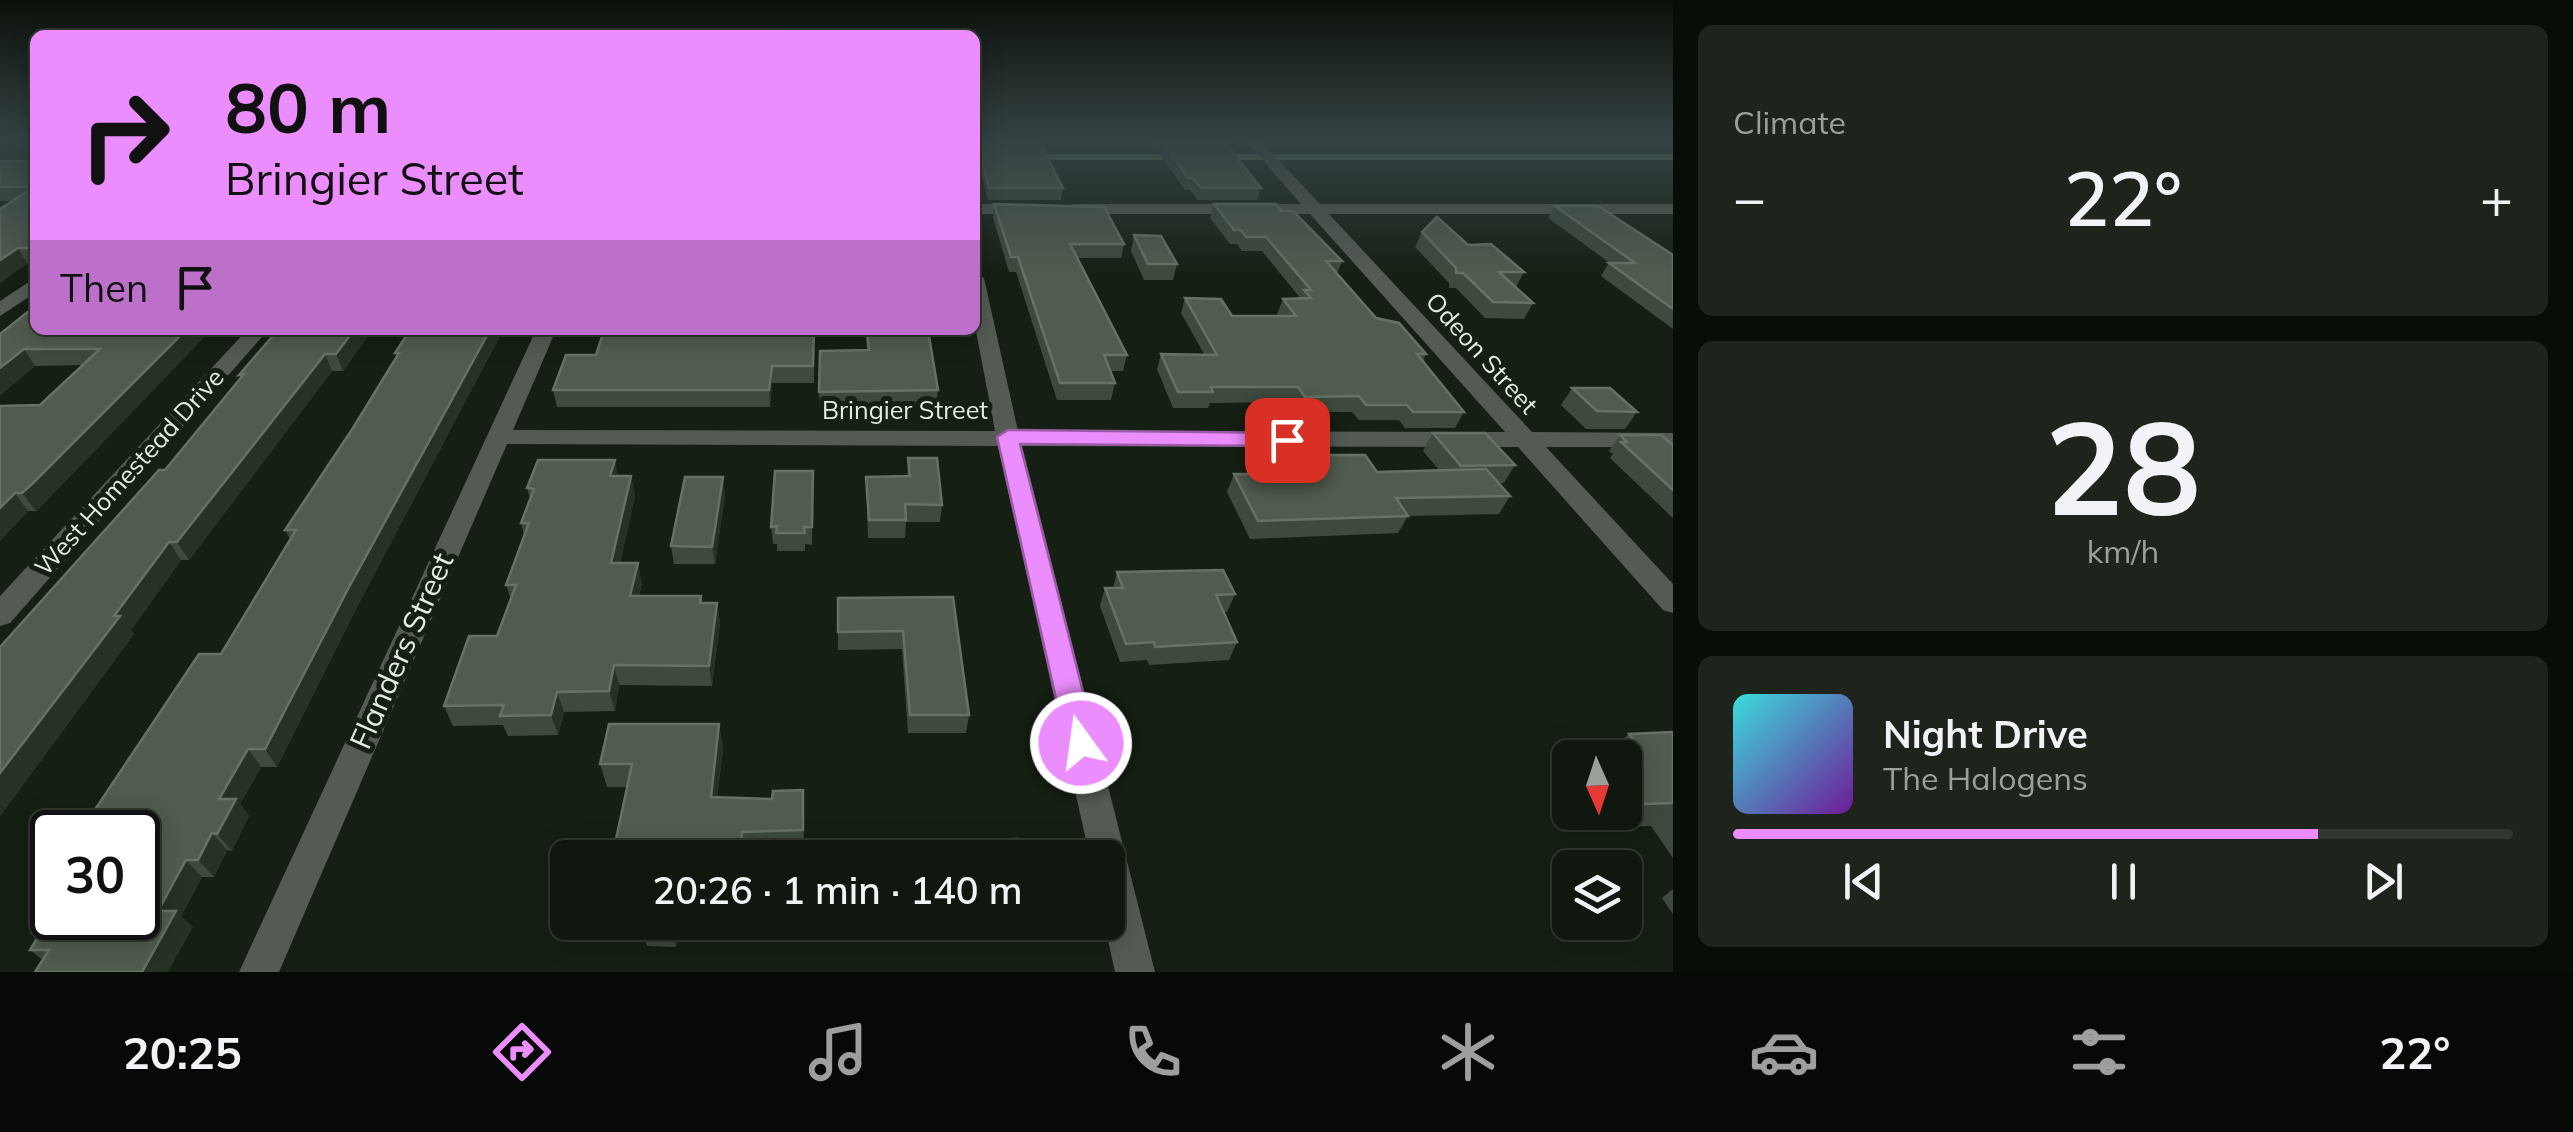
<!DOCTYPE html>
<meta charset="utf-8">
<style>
:root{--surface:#10170e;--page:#1e241c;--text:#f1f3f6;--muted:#9c9f9e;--line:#30362e;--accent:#eb8dfc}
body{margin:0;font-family:Mulish,sans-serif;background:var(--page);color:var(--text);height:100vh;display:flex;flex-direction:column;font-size:38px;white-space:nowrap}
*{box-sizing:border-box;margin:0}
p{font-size:32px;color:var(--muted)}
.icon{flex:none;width:55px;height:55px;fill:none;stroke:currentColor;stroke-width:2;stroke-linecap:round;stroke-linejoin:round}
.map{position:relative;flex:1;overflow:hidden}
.drawer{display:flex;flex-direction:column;gap:25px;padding:25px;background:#090d08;width:900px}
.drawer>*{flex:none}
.guide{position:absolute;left:30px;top:30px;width:950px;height:305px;border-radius:15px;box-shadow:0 5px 25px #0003,0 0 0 2px var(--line);background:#eb8dfc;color:#111;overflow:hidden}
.needle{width:65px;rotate:177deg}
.controls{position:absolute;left:1552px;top:740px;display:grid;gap:20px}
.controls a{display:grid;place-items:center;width:90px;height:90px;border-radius:15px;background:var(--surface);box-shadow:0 5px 25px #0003,0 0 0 2px var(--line);font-size:50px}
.speed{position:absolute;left:30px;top:810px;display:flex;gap:20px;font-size:50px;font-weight:700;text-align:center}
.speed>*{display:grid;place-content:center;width:130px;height:130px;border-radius:50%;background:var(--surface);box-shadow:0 5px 25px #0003,0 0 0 2px var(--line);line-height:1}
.speed .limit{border:5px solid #111;border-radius:15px;background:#fff;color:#111}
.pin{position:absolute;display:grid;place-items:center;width:85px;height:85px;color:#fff;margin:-42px;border-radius:20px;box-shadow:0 5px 15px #0006}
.me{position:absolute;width:110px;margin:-55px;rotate:346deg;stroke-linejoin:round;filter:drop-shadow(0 0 8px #0008)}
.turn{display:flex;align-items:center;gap:35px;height:210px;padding:0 30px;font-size:45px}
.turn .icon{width:130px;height:130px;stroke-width:2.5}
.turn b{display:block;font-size:70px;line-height:85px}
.then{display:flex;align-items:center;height:95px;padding:0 30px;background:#0003;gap:20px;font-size:38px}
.big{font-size:75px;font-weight:600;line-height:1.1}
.drawer .tile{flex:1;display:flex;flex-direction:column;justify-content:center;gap:15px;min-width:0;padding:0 35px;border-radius:15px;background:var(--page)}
.drawer .dial{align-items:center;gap:0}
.dial b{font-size:130px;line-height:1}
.song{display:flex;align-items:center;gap:30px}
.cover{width:120px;height:120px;border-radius:15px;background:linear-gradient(135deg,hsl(180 70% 55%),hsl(280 70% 35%))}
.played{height:10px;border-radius:5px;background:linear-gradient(90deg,var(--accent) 75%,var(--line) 75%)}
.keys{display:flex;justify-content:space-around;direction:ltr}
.heat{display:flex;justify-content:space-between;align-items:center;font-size:55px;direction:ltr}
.trip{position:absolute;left:550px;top:840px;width:575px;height:100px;border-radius:15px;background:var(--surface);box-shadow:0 5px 25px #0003,0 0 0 2px var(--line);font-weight:600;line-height:100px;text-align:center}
.tab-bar{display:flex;height:160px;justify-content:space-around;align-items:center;background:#060906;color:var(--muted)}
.tab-bar .icon{width:70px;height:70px}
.tab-bar .on{color:var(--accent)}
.tab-bar b{font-size:45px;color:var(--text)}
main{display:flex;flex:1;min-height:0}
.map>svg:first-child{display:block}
</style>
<main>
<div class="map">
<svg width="1673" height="972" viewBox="0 0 1673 972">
<rect width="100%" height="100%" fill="#151f13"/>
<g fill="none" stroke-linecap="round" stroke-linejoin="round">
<g stroke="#6f9768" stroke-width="6">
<polyline points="1036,157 1174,157"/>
<polyline points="1226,157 1673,157"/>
</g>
<g fill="#555b54" fill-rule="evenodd">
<polygon points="1245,140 1260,140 1320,204 1673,204 1673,214 1329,214 1532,432 1673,433 1673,447 1546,447 1673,584 1673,613 1663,610 1518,447 1022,446 1155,972 1115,972 1104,922 1108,922 1108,858 1090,858 998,446 507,444 279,972 239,972 536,330 556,330 513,430 995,431 975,326 975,272 984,278 1018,431 1505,432 1310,214 1073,214 1065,209 1073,204 1301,204"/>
<polygon points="975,204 1028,204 1036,209 1028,214 975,214"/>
<polygon points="35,278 35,293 0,316 0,301"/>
<polygon points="247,330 268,330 10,623 0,626 0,596"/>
</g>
</g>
<g fill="#3e4a3d">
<polygon points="975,140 1039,140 1063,188 1061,200 988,200 975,149"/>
<polygon points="1150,140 1223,140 1261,188 1257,200 1198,200 1190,190 1185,190"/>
<polygon points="0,161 35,161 35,263 27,263 0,283 12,201 0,201"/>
<polygon points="994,204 1124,244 1121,258 1078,258 1127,355 1123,371 1110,371 1115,383 1111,400 1057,400 1016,272 1009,272 993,218"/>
<polygon points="1214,204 1281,211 1342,261 1337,274 1376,318 1426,354 1423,361 1464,412 1455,428 1405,428 1399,420 1359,420 1352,412 1298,412 1291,402 1210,403 1208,408 1173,408 1157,369 1161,354 1204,354 1181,313 1185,298 1232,316 1279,316 1277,314 1283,299 1301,299 1262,251 1242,251 1237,244 1230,244 1210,218"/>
<polygon points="1555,206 1673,255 1673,329 1601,276 1609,263 1610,263 1548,218"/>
<polygon points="1422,232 1468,245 1524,272 1516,287 1533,303 1524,319 1485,318 1456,288 1449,288 1449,283 1415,247"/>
<polygon points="1134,235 1177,264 1173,280 1144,280 1131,251"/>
<polygon points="35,330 211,330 45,502 36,511 28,511 0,541 0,406 40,405 83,365 35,366 0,395 0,334"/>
<polygon points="372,330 343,371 332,371 189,560 181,560 131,630 134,634 0,816 165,470 241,378 239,375"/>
<polygon points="410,330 503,330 357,607 277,767 261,767 240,804 249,816 232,851 227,850 214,877 202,877 181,916 193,927 43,960 30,950 221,654 290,539 285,530 353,428 397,357 395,353"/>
<polygon points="814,330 814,383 772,383 770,407 557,407 553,390 596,355"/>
<polygon points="865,330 928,330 938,390 936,406 819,408 820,351 867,350"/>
<polygon points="1572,388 1637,412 1625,429 1586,429 1561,405"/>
<polygon points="1433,433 1515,465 1504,483 1498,483 1510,496 1499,514 1408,516 1398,533 1250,539 1227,492 1234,474 1246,474 1248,469 1304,468 1310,455 1377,472 1439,470 1423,451"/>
<polygon points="1620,435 1673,445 1673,518 1610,458 1613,454 1609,451"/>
<polygon points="908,458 942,505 940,522 906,522 905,538 868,538 866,477 907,476"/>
<polygon points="813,471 812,545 805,544 805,551 777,551 777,544 773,544 771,527"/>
<polygon points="618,476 631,476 635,496 620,563 642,583 639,596 701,596 702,603 717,603 720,623 712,686 619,685 615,711 564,712 558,735 508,736 503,725 453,726 444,706 497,636 511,599 506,585 524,535 521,523 530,499 527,488"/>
<polygon points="725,495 715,564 674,564 671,546"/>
<polygon points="1117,572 1235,594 1227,612 1224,612 1237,642 1229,660 1149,665 1147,660 1120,662 1100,606 1105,588 1113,588"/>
<polygon points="953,597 969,715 966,733 908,733 902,649 838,650 838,598"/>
<polygon points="719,724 723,748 717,798 772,799 803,790 804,852 745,854 745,858 612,858 628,787 607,787 600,764"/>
<polygon points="1673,732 1673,858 1651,826 1620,827 1609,812 1625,812 1625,758 1581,758 1596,741 1622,740 1629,734"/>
<polygon points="1673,889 1673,914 1662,898"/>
<polygon points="604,922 738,922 737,936 679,934 676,947 647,946 643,934 608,933"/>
</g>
<g fill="#263224">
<polygon points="18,248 27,263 0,283 0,260"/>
<polygon points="186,330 211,330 36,511 22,493"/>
<polygon points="354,330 372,330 343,371 336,354"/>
<polygon points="490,330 503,330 357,607 277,767 265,749 348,589"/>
<polygon points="24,349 35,366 0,395 0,368"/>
<polygon points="325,354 332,371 189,560 177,542"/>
<polygon points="772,366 772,383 770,407 769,390"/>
<polygon points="615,460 619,479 610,476"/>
<polygon points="631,476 635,496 616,583 611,563"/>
<polygon points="723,477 725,495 715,564 712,547"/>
<polygon points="15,493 28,511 0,541 0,508"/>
<polygon points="169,542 181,560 131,630 134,634 0,816 0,773"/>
<polygon points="638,563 642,583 634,617 630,596"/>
<polygon points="717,603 720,623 712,686 709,666"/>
<polygon points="614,665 619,685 615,711 609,691"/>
<polygon points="557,692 564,712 558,735 551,715"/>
<polygon points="719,724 723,748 715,820 711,797"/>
<polygon points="248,749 261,767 240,804 249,816 232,851 217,834 219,799"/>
<polygon points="742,832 745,858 739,858"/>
<polygon points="212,833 227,850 214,877 198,860"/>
<polygon points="186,860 202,877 181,916 193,927 168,972 142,972 158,911"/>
<polygon points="671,922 676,922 679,934 676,947 671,926"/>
</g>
<g fill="#505c4e" stroke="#677266" stroke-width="2.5">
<polygon points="977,140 1039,140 1063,188 989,188"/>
<polygon points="1161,140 1223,140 1261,188 1201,188 1193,178 1188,178"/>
<polygon points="0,161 35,161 35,248 18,248 0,260 0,209 34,187 0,187"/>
<polygon points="994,204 1104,207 1124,244 1070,244 1127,355 1104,355 1115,383 1060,383 1018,257 1011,257"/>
<polygon points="1214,204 1276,204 1281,211 1293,211 1342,261 1326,261 1376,318 1399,323 1426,354 1417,354 1464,412 1413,412 1407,405 1366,405 1359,396 1305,397 1298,387 1211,387 1213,392 1178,392 1161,354 1217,355 1185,298 1221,299 1232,316 1296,316 1283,299 1311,298 1304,290 1311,290 1266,237 1246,237 1241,230 1234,230"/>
<polygon points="1555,206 1598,206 1673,255 1673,309 1609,263 1635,263"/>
<polygon points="1437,217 1468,245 1491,244 1524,272 1499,272 1533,303 1493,302 1463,273 1456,273 1456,268 1422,232"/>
<polygon points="1134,235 1161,236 1177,264 1148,264"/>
<polygon points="35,306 35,330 186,330 32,484 22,493 15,493 0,508 0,406 40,405 100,349 24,349 0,368 0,334"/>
<polygon points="278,330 354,330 336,354 325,354 177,542 169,542 114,616 120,616 0,773 0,647 159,470 165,470 244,374 239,375"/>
<polygon points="410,330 490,330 348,589 265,749 248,749 219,799 236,799 217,834 212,833 198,860 186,860 158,911 176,911 142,972 35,972 49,950 30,950 52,913 52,918 138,918 138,832 80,832 199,654 221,654 296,530 285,530 353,428 399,353 395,353"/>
<polygon points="604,330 814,330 813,366 772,366 769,390 553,390 566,355 596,355"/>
<polygon points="867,330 928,330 938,390 819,392 820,351 869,350"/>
<polygon points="1572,388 1610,388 1637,412 1597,411"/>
<polygon points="1433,433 1485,433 1515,465 1461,466"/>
<polygon points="1620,435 1661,435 1673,445 1673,490 1621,442 1627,442"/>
<polygon points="1310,455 1365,455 1377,472 1486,469 1510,496 1396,498 1408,516 1258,521 1234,474 1250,474 1248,469 1318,468"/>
<polygon points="908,458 937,458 942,505 905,504 906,520 869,520 866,477 910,476"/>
<polygon points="538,460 615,460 610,476 631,476 611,563 638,563 630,596 701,596 700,603 717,603 709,666 614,665 609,691 557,692 551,715 500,716 504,705 444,706 469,636 497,636 516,585 506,585 529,523 521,523 534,489 527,488"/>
<polygon points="775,471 813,471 812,527 804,527 805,533 776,533 777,526 771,527"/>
<polygon points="685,477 723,477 712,547 671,546"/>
<polygon points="1223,570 1235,594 1216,595 1237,642 1155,647 1154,642 1126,644 1105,588 1123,588 1117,572"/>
<polygon points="953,597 969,715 910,715 903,631 838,632 838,598"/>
<polygon points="609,724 719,724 711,797 772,799 773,791 803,790 803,830 742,832 739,858 612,858 632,764 600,764"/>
<polygon points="1673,732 1673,803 1644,804 1625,779 1625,758 1609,758 1596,741 1633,740 1629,734"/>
<polygon points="1018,839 1021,858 981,858 979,840"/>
<polygon points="640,922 671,922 671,926 640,925"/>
</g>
<linearGradient id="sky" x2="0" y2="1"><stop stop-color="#0c110a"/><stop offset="0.51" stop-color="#354244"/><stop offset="1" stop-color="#354244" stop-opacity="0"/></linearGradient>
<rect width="1673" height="276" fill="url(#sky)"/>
<polygon fill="#eb8dfc" stroke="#995ca4" stroke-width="2.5" points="1008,430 1287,433 1297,440 1287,446 1020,444 1096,743 1091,752 1081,756 1070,752 1066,743 997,437"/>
<g text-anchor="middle" stroke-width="10" stroke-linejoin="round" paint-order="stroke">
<g font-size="25" fill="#e4ece3" stroke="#151f13">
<text transform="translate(1482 353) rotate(48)" y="9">Odeon Street</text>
<text x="905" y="419">Bringier Street</text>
<text transform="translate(129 472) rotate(-48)" y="9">West Homestead Drive</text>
</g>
<g font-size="30" fill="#e4ece3" stroke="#151f13">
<text transform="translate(402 651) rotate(-66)" y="10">Flanders Street</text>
</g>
</g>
</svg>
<div class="controls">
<a><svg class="needle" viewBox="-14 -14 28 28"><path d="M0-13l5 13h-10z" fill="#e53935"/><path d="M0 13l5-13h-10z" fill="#9c9f9e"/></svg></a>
<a><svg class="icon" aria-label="layers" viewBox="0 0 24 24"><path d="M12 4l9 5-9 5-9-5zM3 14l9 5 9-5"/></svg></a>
</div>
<div class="speed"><div class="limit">30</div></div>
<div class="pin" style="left:1287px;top:440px;background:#d93025"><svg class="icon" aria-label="arrive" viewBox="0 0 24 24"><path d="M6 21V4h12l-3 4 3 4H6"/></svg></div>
<svg class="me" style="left:1081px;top:743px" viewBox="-20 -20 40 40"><circle r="17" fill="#eb8dfc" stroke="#fff" stroke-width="3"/><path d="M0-11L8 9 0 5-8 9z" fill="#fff"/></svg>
<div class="trip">20:26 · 1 min · 140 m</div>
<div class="guide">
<div class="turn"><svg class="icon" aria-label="right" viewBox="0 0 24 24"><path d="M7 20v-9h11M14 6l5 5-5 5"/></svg><div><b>80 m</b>Bringier Street</div></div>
<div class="then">Then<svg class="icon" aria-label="arrive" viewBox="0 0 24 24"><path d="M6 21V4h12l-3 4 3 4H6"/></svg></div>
</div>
</div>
<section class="drawer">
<div class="tile"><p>Climate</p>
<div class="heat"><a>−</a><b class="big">22°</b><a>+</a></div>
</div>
<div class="tile dial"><b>28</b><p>km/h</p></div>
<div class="tile">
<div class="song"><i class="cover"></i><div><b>Night Drive</b><p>The Halogens</p></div></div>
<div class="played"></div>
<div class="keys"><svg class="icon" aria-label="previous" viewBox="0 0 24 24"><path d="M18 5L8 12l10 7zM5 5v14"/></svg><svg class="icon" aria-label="pause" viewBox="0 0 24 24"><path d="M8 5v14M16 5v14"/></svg><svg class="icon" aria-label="next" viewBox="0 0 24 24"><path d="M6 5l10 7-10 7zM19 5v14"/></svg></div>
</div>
</section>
</main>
<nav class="tab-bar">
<b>20:25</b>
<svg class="icon on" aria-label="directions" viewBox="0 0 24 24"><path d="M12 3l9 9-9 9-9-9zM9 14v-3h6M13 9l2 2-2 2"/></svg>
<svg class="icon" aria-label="music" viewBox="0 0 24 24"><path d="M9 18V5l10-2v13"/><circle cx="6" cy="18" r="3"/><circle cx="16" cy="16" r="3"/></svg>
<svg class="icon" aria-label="phone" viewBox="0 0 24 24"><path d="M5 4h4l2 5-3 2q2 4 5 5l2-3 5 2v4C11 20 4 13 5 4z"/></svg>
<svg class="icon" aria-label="climate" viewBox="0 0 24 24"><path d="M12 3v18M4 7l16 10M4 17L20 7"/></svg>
<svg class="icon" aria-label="car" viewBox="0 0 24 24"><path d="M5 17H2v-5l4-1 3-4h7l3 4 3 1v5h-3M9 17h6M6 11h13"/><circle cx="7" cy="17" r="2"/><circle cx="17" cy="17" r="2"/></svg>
<svg class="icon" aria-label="filters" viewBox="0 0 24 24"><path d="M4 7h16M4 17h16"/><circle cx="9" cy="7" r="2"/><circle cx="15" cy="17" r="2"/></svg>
<b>22°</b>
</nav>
